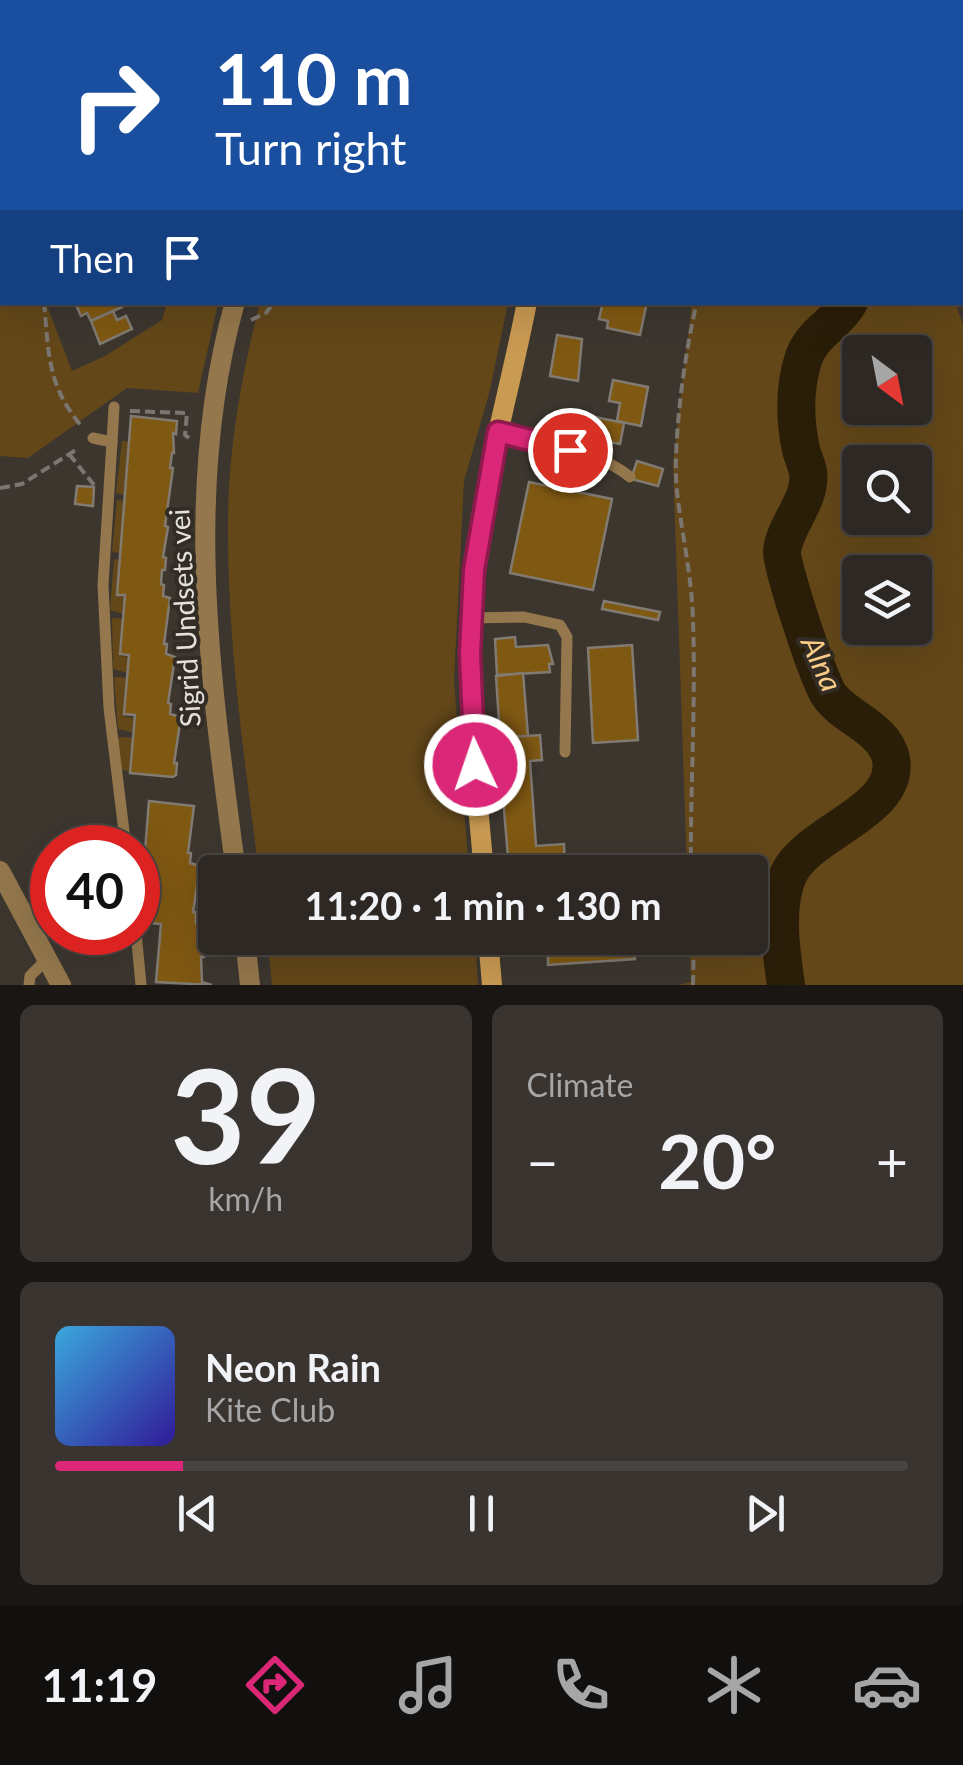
<!DOCTYPE html>
<meta charset="utf-8">
<style>
:root{--surface:#2d2823;--page:#393430;--text:#f1f3f6;--muted:#a7a6a6;--line:#484441;--accent:#db2777}
body{margin:0;font-family:Lato,sans-serif;background:var(--page);color:var(--text);height:100vh;display:flex;flex-direction:column;font-size:38px;white-space:nowrap}
*{box-sizing:border-box;margin:0}
p{font-size:32px;color:var(--muted)}
.icon{flex:none;width:55px;height:55px;fill:none;stroke:currentColor;stroke-width:2;stroke-linecap:round;stroke-linejoin:round}
.map{position:relative;height:985px;overflow:hidden}
.drawer{display:flex;flex-direction:column;gap:20px;padding:20px;background:#191613;flex:1}
.drawer>*{flex:none}
.guide{position:absolute;left:0px;top:0px;width:965px;height:305px;box-shadow:0 10px 40px #0002,0 0 0 2px var(--line);background:#1a4fa0;color:#fff;overflow:hidden}
.needle{width:65px;rotate:148deg}
.tools{position:absolute;left:842px;top:335px;display:grid;gap:20px}
.tools a{display:grid;place-items:center;width:90px;height:90px;border-radius:10px;background:var(--surface);box-shadow:0 10px 40px #0002,0 0 0 2px var(--line);font-size:50px}
.speed{position:absolute;left:30px;top:825px;display:flex;gap:20px;font-size:50px;font-weight:700;text-align:center}
.speed>*{display:grid;place-content:center;width:130px;height:130px;border-radius:50%;background:var(--surface);box-shadow:0 10px 40px #0002,0 0 0 2px var(--line);line-height:1}
.speed .limit{border:15px solid #d22;background:#fff;color:#111}
.pin{position:absolute;display:grid;place-items:center;width:85px;height:85px;color:#fff;margin:-42px;border:5px solid #fff;border-radius:50%;box-shadow:0 2px 10px #0007}
.me{position:absolute;width:110px;margin:-55px;rotate:357deg;stroke-linejoin:round;filter:drop-shadow(0 0 8px #0008)}
.turn{display:flex;align-items:center;gap:35px;height:210px;padding:0 50px;font-size:45px}
.turn .icon{width:130px;height:130px;stroke-width:2.5}
.turn b{display:block;font-size:70px;line-height:85px}
.then{display:flex;align-items:center;height:95px;padding:0 50px;background:#0003;gap:20px;font-size:38px}
.big{font-size:75px;font-weight:700;line-height:1.1}
.drawer .card{flex:1;display:flex;flex-direction:column;justify-content:center;gap:15px;min-width:0;padding:0 35px;border-radius:15px;background:var(--page)}
.drawer .dial{align-items:center;gap:0}
.dial b{font-size:130px;line-height:1}
.song{display:flex;align-items:center;gap:30px}
.cover{width:120px;height:120px;border-radius:15px;background:linear-gradient(135deg,hsl(200 70% 55%),hsl(250 70% 35%))}
.played{height:10px;border-radius:5px;background:linear-gradient(90deg,var(--accent) 15%,var(--line) 15%)}
.keys{display:flex;justify-content:space-around;direction:ltr}
.heat{display:flex;justify-content:space-between;align-items:center;font-size:55px;direction:ltr}
.drawer .tiles{flex:1;display:grid;gap:20px;grid-template-columns:1fr 1fr}
.card:last-child{grid-column:span 2}
.trip{position:absolute;left:198px;top:855px;width:570px;height:100px;border-radius:10px;background:var(--surface);box-shadow:0 10px 40px #0002,0 0 0 2px var(--line);font-weight:700;line-height:100px;text-align:center}
.menu{display:flex;height:160px;justify-content:space-around;align-items:center;background:#12100e;color:var(--muted)}
.menu .icon{width:70px;height:70px}
.menu .selected{color:var(--accent)}
.menu b{font-size:45px;color:var(--text)}
.map>svg:first-child{display:block}
</style>
<div class="map">
<svg width="963" height="985" viewBox="0 0 963 985">
<rect width="100%" height="100%" fill="#3c362f"/>
<g fill="#634719" fill-rule="evenodd">
<polygon points="362,0 551,0 361,2"/>
<polygon points="680,0 853,0 853,2 682,2"/>
<polygon points="0,161 2,302 46,303 72,371 105,356 162,320 167,303 218,303 198,393 127,388 28,458 0,456"/>
<path d="M260,302L508,303L490,390L464,481L454,681L469,872H259C244,756 227,639 228,522C228,449 242,373 260,302Z"/>
<path d="M692,303H955L963,324V985H678L691,982L689,938H750V872H687L673,463ZM860,352H915V408H860ZM860,462H915V518H860ZM860,572H915V628H860Z"/>
<polygon points="122,441 131,442 127,496 116,493"/>
<polygon points="117,500 126,501 122,554 112,551"/>
<polygon points="114,559 122,560 119,596 126,597 124,614 110,610"/>
<polygon points="112,618 124,619 121,656 129,657 128,673 113,669"/>
<polygon points="116,677 128,678 125,717 137,718 136,733 118,729 114,678"/>
<polygon points="121,737 135,738 131,772 121,769 118,738"/>
<polygon points="267,938 475,938 478,985 272,985"/>
</g>
<g fill="none" stroke-linecap="round" stroke-linejoin="round">
<g stroke="#2b1e09" stroke-width="38">
<polyline points="813,0 813,2"/>
<path d="M786,985C781,951 774,905 789,873C810,831 900,811 891,759C885,728 845,718 829,695C819,681 781,566 782,551C785,524 812,500 808,472C807,465 803,458 801,450C795,421 794,389 803,360C811,333 836,325 849,302"/>
</g>
</g>
<g fill="#7f5812" stroke="#817b72" stroke-width="2.5">
<polygon points="82,302 120,302 122,307 91,321 87,313 81,316 76,305"/>
<polygon points="603,302 647,302 640,335 607,328 608,321 599,319"/>
<polygon points="113,311 117,320 126,316 132,329 100,344 91,321"/>
<polygon points="557,335 582,339 578,381 550,376"/>
<polygon points="613,380 648,387 641,426 617,421 620,403 609,401"/>
<polygon points="566,411 624,423 620,444 561,433"/>
<polygon points="131,416 177,421 176,434 173,433 174,453 172,453 170,468 173,468 165,526 168,527 163,557 166,558 165,570 162,570 161,584 164,585 163,596 170,598 164,644 167,644 166,654 175,657 168,703 171,704 170,714 181,717 174,763 177,763 176,775 173,777 130,773 135,715 124,714 129,655 120,654 125,595 117,595"/>
<polygon points="637,461 663,469 658,486 631,479"/>
<polygon points="529,482 612,499 593,590 510,573"/>
<polygon points="77,486 94,487 93,506 75,504"/>
<polygon points="604,601 660,612 658,620 602,609"/>
<polygon points="515,637 516,647 548,645 553,664 549,664 550,672 497,675 495,639"/>
<polygon points="632,645 638,740 593,743 588,648"/>
<polygon points="523,673 528,736 500,738 496,676"/>
<polygon points="540,735 542,760 530,761 536,846 564,844 565,865 509,869 498,738"/>
<polygon points="149,801 194,806 188,853 191,853 190,863 200,866 193,912 196,912 196,923 206,925 202,944 205,945 204,957 201,957 202,982 212,985 156,982 161,924 150,923 154,864 144,863"/>
<polygon points="542,938 633,938 635,959 548,965 548,955 540,954"/>
</g>
<g fill="none" stroke-linecap="round" stroke-linejoin="round">
<g stroke="#7b7670" stroke-width="4" stroke-dasharray="10 5" stroke-linecap="butt">
<polyline points="538,2 539,0"/>
<polyline points="0,209 2,212"/>
<path d="M44,302C49,355 47,386 83,428"/>
<polyline points="251,320 266,313 274,302"/>
<polyline points="130,411 187,413 185,435 189,438"/>
<polyline points="69,454 94,485"/>
<polyline points="0,488 22,484 79,448"/>
<path d="M691,872C690,789 696,704 693,621C692,577 682,535 677,492C672,444 685,350 697,302"/>
<polyline points="693,985 694,938"/>
</g>
<g stroke="#94774c" stroke-width="11">
<polyline points="611,0 614,2"/>
<path d="M498,432C537,441 600,451 630,477"/>
<polyline points="93,438 112,442 103,585 109,708 126,848"/>
<polyline points="112,442 114,407"/>
<polyline points="471,618 524,617 560,625 567,637 565,752"/>
<polyline points="136,932 141,985"/>
<polyline points="29,985 30,976 47,959"/>
</g>
<g stroke="#94774c" stroke-width="20">
<polyline points="235,2 236,0"/>
<polyline points="339,2 340,0"/>
<path d="M235,302C182,490 211,684 236,872"/>
<polyline points="0,871 61,985"/>
<polyline points="245,938 250,985"/>
</g>
<g stroke="#c99a52" stroke-width="20">
<polyline points="567,2 567,0"/>
<path d="M484,872C475,771 463,667 474,566C484,477 510,390 527,302"/>
<polyline points="488,938 492,985"/>
</g>
<g stroke="#8d8882" stroke-width="10">
<g id="rail">
<polyline points="868,0 869,2"/>
<polyline points="942,0 943,2"/>
<polyline points="962,23 963,25"/>
<polyline points="962,78 963,80"/>
<polyline points="962,229 963,230"/>
</g>
</g>
<use href="#rail" stroke="#322c25" stroke-width="6" stroke-dasharray="19" stroke-linecap="butt"/>
</g>
<g fill="none" stroke-linecap="round" stroke-linejoin="round">
<g stroke="#8e194d" stroke-width="25">
<polyline id="route" points="475,765 470,654 474,570 498,432 570,450"/>
</g>
<use href="#route" stroke="#db2777" stroke-width="18"/>
</g>
<g text-anchor="middle" stroke-width="8" stroke-linejoin="round" paint-order="stroke">
<g font-size="28" fill="#e4e1dc" stroke="#322c25">
<text transform="translate(185 618) rotate(-93)" y="10">Sigrid Undsets vei</text>
</g>
<g font-size="30" font-style="italic" fill="#facc87" stroke="#322c25">
<text transform="translate(821 664) rotate(66)" y="10">Alna</text>
</g>
</g>
</svg>
<div class="tools">
<a><svg class="needle" viewBox="-14 -14 28 28"><path d="M0-13l5 13h-10z" fill="#e53935"/><path d="M0 13l5-13h-10z" fill="#a7a6a6"/></svg></a>
<a><svg class="icon" aria-label="search" viewBox="0 0 24 24"><circle cx="10" cy="10" r="6"/><path d="M15 15l6 6"/></svg></a>
<a><svg class="icon" aria-label="layers" viewBox="0 0 24 24"><path d="M12 4l9 5-9 5-9-5zM3 14l9 5 9-5"/></svg></a>
</div>
<div class="speed"><div class="limit">40</div></div>
<div class="pin" style="left:570px;top:450px;background:#d93025"><svg class="icon" aria-label="arrive" viewBox="0 0 24 24"><path d="M6 21V4h12l-3 4 3 4H6"/></svg></div>
<svg class="me" style="left:475px;top:765px" viewBox="-20 -20 40 40"><circle r="17" fill="#db2777" stroke="#fff" stroke-width="3"/><path d="M0-11L8 9 0 5-8 9z" fill="#fff"/></svg>
<div class="trip">11:20 · 1 min · 130 m</div>
<div class="guide">
<div class="turn"><svg class="icon" aria-label="right" viewBox="0 0 24 24"><path d="M7 20v-9h11M14 6l5 5-5 5"/></svg><div><b>110 m</b>Turn right</div></div>
<div class="then">Then<svg class="icon" aria-label="arrive" viewBox="0 0 24 24"><path d="M6 21V4h12l-3 4 3 4H6"/></svg></div>
</div>
</div>
<section class="drawer">
<div class="tiles">
<div class="card dial"><b>39</b><p>km/h</p></div>
<div class="card"><p>Climate</p>
<div class="heat"><a>−</a><b class="big">20°</b><a>+</a></div>
</div>
<div class="card">
<div class="song"><i class="cover"></i><div><b>Neon Rain</b><p>Kite Club</p></div></div>
<div class="played"></div>
<div class="keys"><svg class="icon" aria-label="previous" viewBox="0 0 24 24"><path d="M18 5L8 12l10 7zM5 5v14"/></svg><svg class="icon" aria-label="pause" viewBox="0 0 24 24"><path d="M8 5v14M16 5v14"/></svg><svg class="icon" aria-label="next" viewBox="0 0 24 24"><path d="M6 5l10 7-10 7zM19 5v14"/></svg></div>
</div>
</div>
</section>
<nav class="menu">
<b>11:19</b>
<svg class="icon selected" aria-label="directions" viewBox="0 0 24 24"><path d="M12 3l9 9-9 9-9-9zM9 14v-3h6M13 9l2 2-2 2"/></svg>
<svg class="icon" aria-label="music" viewBox="0 0 24 24"><path d="M9 18V5l10-2v13"/><circle cx="6" cy="18" r="3"/><circle cx="16" cy="16" r="3"/></svg>
<svg class="icon" aria-label="phone" viewBox="0 0 24 24"><path d="M5 4h4l2 5-3 2q2 4 5 5l2-3 5 2v4C11 20 4 13 5 4z"/></svg>
<svg class="icon" aria-label="climate" viewBox="0 0 24 24"><path d="M12 3v18M4 7l16 10M4 17L20 7"/></svg>
<svg class="icon" aria-label="car" viewBox="0 0 24 24"><path d="M5 17H2v-5l4-1 3-4h7l3 4 3 1v5h-3M9 17h6M6 11h13"/><circle cx="7" cy="17" r="2"/><circle cx="17" cy="17" r="2"/></svg>
</nav>
